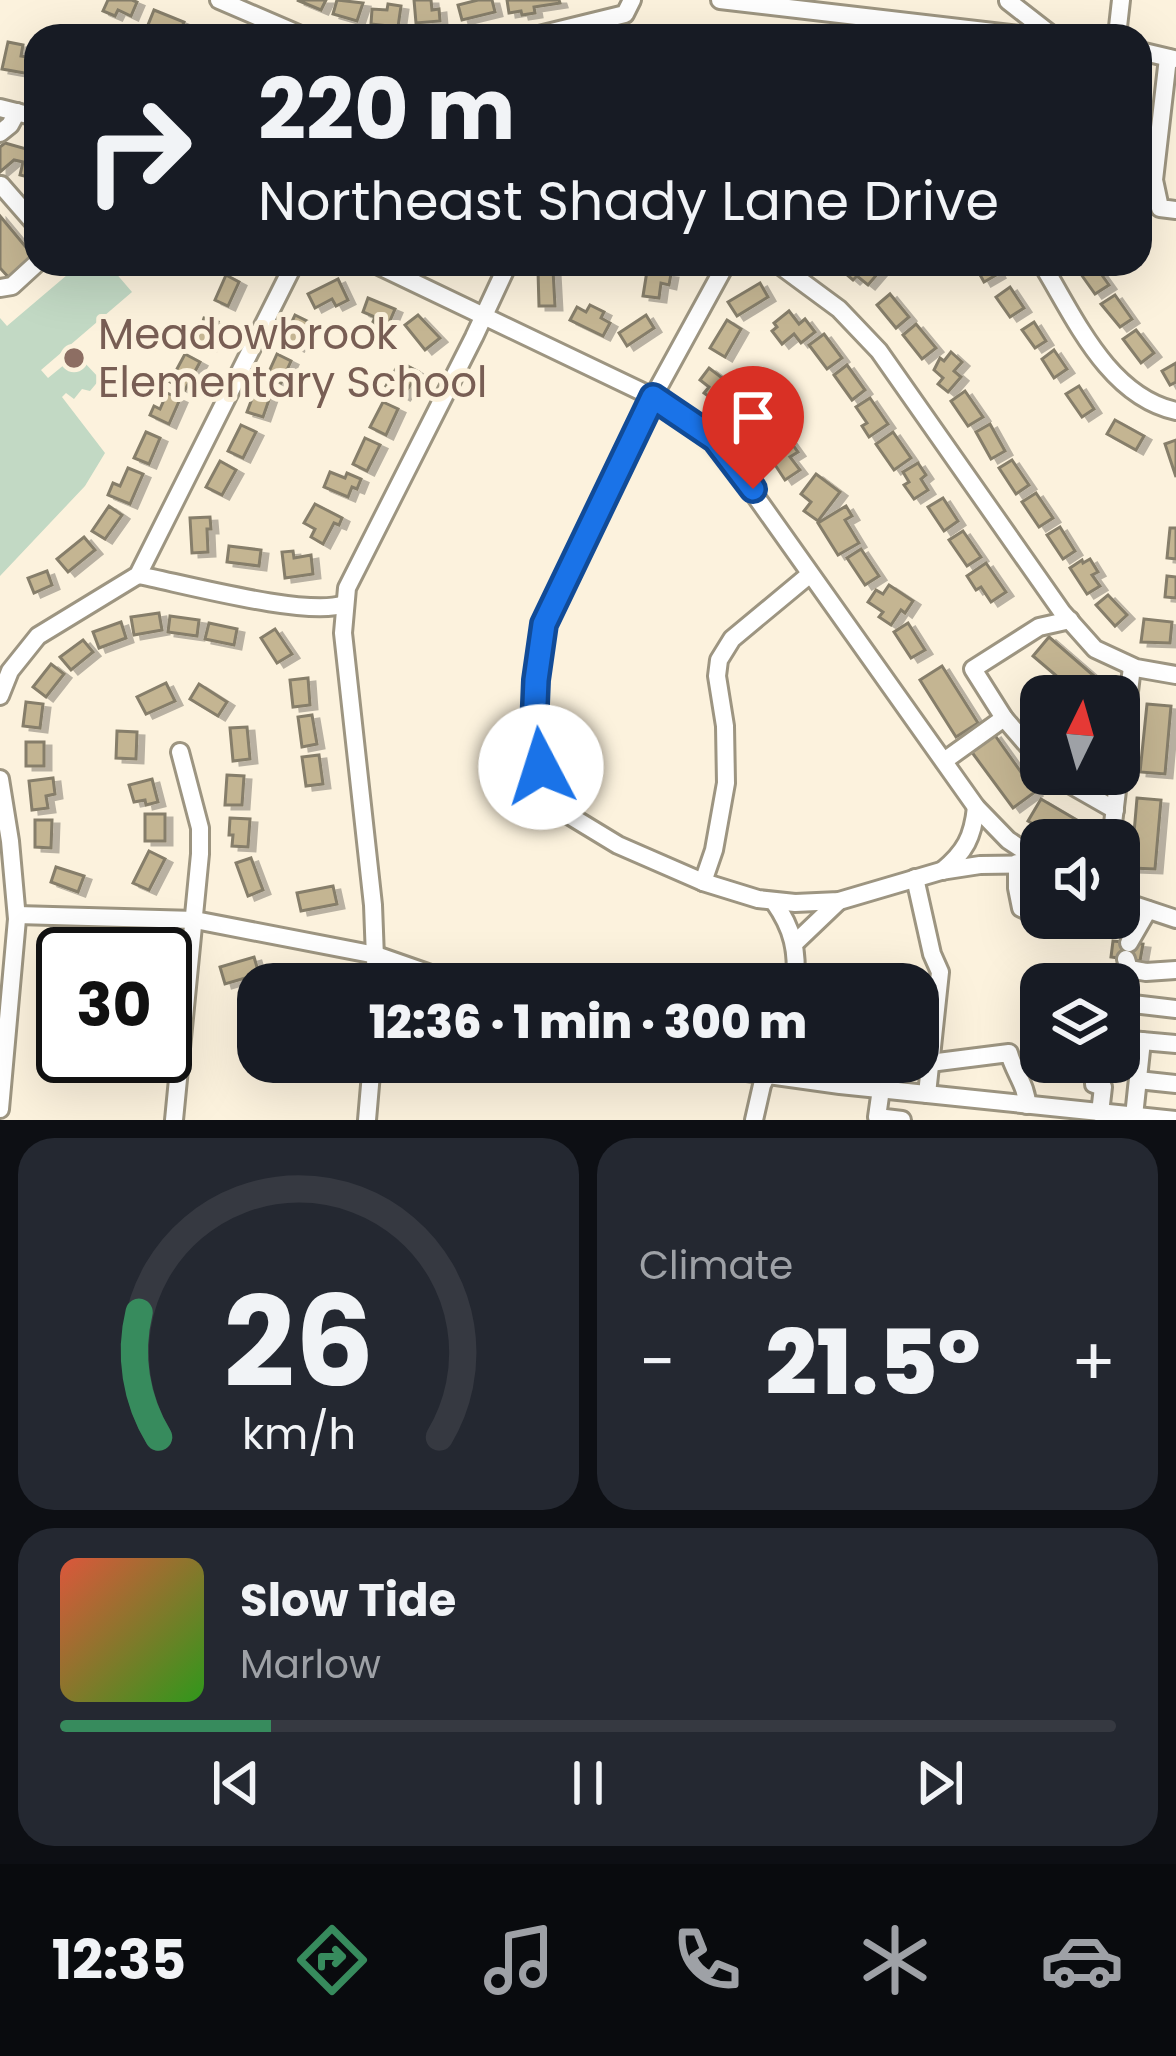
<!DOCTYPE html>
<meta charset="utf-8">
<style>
:root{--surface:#171b24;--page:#242831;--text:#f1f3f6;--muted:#9ea1a6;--line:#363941;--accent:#378b5d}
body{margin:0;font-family:Poppins,sans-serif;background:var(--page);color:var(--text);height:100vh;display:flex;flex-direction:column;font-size:45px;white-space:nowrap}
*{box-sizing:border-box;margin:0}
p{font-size:39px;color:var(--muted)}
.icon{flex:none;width:66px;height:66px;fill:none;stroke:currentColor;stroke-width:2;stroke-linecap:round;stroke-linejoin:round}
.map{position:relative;height:1120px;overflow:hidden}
.drawer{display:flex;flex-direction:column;gap:18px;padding:18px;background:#0d0f14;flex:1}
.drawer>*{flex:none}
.hud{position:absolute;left:24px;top:24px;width:1128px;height:252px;border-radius:36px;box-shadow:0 12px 48px #0002;background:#171b24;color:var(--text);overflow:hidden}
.needle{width:78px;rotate:5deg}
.controls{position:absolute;left:1020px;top:675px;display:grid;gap:24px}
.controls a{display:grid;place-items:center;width:120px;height:120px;border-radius:24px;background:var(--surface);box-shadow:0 12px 48px #0002;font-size:60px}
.speed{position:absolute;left:36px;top:927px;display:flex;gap:24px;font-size:60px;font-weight:700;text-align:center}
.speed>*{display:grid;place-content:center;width:156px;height:156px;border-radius:50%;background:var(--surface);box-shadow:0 12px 48px #0002;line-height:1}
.speed .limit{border:6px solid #111;border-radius:18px;background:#fff;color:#111}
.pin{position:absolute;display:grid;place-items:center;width:102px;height:102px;color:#fff;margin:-123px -51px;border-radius:50% 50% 50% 0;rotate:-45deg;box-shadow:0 0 12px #0007}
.pin .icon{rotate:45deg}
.me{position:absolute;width:132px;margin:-66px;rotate:355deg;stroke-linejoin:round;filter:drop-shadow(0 0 9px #0008)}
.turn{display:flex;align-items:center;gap:42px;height:252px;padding:0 36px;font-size:54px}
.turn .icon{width:156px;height:156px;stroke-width:2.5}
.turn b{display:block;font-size:84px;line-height:102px}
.big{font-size:90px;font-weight:800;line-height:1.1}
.drawer .card{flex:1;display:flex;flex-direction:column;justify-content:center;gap:18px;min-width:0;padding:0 42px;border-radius:36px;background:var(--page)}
.drawer .dial{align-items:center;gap:0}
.dial svg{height:312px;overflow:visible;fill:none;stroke:var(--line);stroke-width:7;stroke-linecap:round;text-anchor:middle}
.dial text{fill:var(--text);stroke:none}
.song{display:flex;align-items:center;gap:36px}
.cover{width:144px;height:144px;border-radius:18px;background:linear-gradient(135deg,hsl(10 70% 55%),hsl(110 70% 35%))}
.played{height:12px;border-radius:6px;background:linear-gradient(90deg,var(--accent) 20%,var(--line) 20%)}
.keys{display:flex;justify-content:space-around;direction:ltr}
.heat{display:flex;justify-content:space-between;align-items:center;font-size:66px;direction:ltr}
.drawer .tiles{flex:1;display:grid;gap:18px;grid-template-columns:1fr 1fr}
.card:last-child{grid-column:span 2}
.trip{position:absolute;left:237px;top:963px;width:702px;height:120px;border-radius:36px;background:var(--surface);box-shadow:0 12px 48px #0002;font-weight:800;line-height:120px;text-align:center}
.menu{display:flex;height:192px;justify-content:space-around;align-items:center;background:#090b0e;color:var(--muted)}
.menu .icon{width:84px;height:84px}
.menu .active{color:var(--accent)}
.menu b{font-size:54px;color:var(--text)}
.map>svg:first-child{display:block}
</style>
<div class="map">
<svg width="1176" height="1120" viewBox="0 0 1176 1120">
<defs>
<filter id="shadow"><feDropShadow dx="7" dy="4" stdDeviation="0" flood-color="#0004"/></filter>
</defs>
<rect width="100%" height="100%" fill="#fcf2dd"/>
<polygon fill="#c2d9c4" points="80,264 108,264 132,292 41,370 48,378 75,356 82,360 100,379 90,391 82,389 74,399 66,393 62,397 105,453 85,486 0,576 0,318 7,326"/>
<g fill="#c4b592" stroke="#867e6a" stroke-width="3" filter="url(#shadow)">
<polygon points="108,0 132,0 137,2 131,16 118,10 115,16 103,11"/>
<polygon points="297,0 326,0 321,10"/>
<polygon points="337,0 363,3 357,21 333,14"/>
<polygon points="414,0 431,0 432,10 439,9 440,21 416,23"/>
<polygon points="478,0 492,0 495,12 462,20 458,5"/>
<polygon points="507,0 559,0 560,3 534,7 535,13 522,15 521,11 509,13"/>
<polygon points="388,4 401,6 398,27 371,24 372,9 387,10"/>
<polygon points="154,10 184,22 178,36 163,30 161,36 146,30"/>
<polygon points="8,42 23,45 21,56 33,58 30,74 2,69"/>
<polygon points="5,143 26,149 28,143 36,145 36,179 20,175 23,162 14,160 0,172 0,147"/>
<polygon points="0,216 35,258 10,279 0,268"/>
<polygon points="852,264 862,267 864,264 885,265 868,285 857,276 853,280 845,273"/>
<polygon points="974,264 993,264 998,274 984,282"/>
<polygon points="1087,264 1094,264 1109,285 1095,294 1078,270"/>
<polygon points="553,270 555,306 539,306 538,271"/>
<polygon points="647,271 671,274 669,285 661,283 659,298 643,296"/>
<polygon points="226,275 239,282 228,306 215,300"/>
<polygon points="338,279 348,300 336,306 332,299 315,308 308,294"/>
<polygon points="760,283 768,297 737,316 728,302"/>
<polygon points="1010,287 1024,308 1010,317 996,297"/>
<polygon points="890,294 909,317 896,328 877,305"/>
<polygon points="1115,295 1132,319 1120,327 1101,304"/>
<polygon points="368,298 395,309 386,330 372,324 375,317 363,312"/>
<polygon points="590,305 604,312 601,318 610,323 603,336 570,320 577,307 586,312"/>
<polygon points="789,311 799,324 805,319 815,332 801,343 794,334 782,344 772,331 777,327 774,323"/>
<polygon points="295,315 309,322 297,347 283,341"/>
<polygon points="418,315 440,338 425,350 405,325"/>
<polygon points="646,315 654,328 627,346 619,333"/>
<polygon points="204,318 218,322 209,347 196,342"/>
<polygon points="727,320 741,329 725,357 710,348"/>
<polygon points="1034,322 1046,341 1035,348 1022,330"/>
<polygon points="916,324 936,348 922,359 903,335"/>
<polygon points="1136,330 1154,353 1141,363 1123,339"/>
<polygon points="824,334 842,358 827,369 809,345"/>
<polygon points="1054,350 1067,369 1054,378 1042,359"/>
<polygon points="951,352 962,362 954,371 961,377 948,392 938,384 943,378 934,370 940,358 944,361"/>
<polygon points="185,354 200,362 185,390 170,382"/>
<polygon points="277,354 291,361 281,383 267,376"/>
<polygon points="1176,363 1176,382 1170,385 1162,371"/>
<polygon points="404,364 419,372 403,396 386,386 397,367 401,369"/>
<polygon points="847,365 865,390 852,400 834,375"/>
<polygon points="709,368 738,390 724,408 704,393 709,387 700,380"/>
<polygon points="1079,386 1094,409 1082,417 1066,394"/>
<polygon points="256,388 271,394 263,417 247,412"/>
<polygon points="965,391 983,417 968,426 951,401"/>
<polygon points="167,393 180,399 169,424 150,415 154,406 160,409"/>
<polygon points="870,398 888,424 869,437 862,426 867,423 856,407"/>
<polygon points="383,402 398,409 386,435 370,427"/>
<polygon points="769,405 782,419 764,436 754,425 747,431 739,422 751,410 757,416"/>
<polygon points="1115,420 1144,436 1136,450 1107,434"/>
<polygon points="990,424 1005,451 991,459 976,432"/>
<polygon points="241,425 256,432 243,458 228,451"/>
<polygon points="146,432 160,438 149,464 134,458"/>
<polygon points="893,432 911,458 894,470 876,444"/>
<polygon points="785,434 798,452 790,457 800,470 785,480 764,448"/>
<polygon points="365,438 380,445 367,471 353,464"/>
<polygon points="1176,440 1176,477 1165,444"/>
<polygon points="1012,460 1029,485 1016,494 999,468"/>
<polygon points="220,461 236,470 222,495 206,487"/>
<polygon points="918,463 926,475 921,479 928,490 914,499 904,485 909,482 903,472"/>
<polygon points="128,468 143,474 130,504 108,495 113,483 120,486"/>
<polygon points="330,472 345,478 347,473 361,479 357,489 352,487 348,497 324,487"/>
<polygon points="816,474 840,492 818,521 804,511 811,502 801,494"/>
<polygon points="1036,493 1053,518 1039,527 1022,502"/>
<polygon points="943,498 958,521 944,531 928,507"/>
<polygon points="315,504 342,518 339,525 334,523 323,544 311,537 315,529 304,523"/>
<polygon points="109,506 122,515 105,539 92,531"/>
<polygon points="846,506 852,516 845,520 859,543 838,555 818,523"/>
<polygon points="210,517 211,529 207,529 208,552 192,553 190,518"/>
<polygon points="1060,527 1075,551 1063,559 1047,535"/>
<polygon points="1170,528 1176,528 1176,559 1167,558"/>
<polygon points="963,531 981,557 967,566 949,540"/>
<polygon points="84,537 95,550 68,572 57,559"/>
<polygon points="229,546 261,550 259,566 227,562"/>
<polygon points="861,549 879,576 865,585 847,558"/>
<polygon points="293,551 294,558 311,555 313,574 285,578 282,552"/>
<polygon points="1090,559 1098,572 1092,575 1100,586 1087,594 1070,568 1082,560 1083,563"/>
<polygon points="986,563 1006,592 991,602 981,587 976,590 967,576"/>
<polygon points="47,571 52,585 34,593 28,578"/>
<polygon points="1167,576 1176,577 1176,598 1165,597"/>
<polygon points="889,585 913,601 905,613 901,610 891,625 879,617 883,612 868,602 876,590 883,594"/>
<polygon points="1108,595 1127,615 1115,626 1096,605"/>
<polygon points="159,613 162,630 134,635 131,617"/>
<polygon points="170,616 199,620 197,636 168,632"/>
<polygon points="1144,619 1172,622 1170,643 1141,642"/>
<polygon points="121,622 126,638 99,648 93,632"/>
<polygon points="209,623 237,629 234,645 205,639"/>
<polygon points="908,623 925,650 911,658 894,632"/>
<polygon points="275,629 292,654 277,663 261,638"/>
<polygon points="1049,637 1101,682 1089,696 1080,696 1033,656"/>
<polygon points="83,640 93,652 71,670 60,657"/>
<polygon points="51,664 64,674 46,697 33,687"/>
<polygon points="942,666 978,723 956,737 920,680"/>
<polygon points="308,678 310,705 293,707 290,680"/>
<polygon points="166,683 175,701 146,714 137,697"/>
<polygon points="199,684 227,702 218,716 190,699"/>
<polygon points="26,702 43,704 40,728 23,726"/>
<polygon points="1147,704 1171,706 1165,774 1140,772"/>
<polygon points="312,715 317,744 302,747 298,717"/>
<polygon points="247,727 250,759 233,761 230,728"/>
<polygon points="117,731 137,732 136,759 116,758"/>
<polygon points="994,734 1035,792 1013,808 971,751"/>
<rect x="26" y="742" width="18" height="24"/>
<polygon points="319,755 323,784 306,786 302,757"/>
<polygon points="227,775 244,776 242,805 225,805"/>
<polygon points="53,778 55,794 46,796 48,808 32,810 29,781"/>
<polygon points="152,779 158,802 146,805 145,800 134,802 129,785"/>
<polygon points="1137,798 1161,800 1155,869 1131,868"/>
<polygon points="1041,799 1099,833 1095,840 1060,840 1028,821"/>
<rect x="145" y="814" width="20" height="27"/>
<polygon points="230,818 250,819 248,847 232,846 233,835 229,835"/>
<polygon points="35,820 52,820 51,848 35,847"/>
<polygon points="149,851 165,859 149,890 133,883"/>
<polygon points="251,858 263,890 248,896 236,863"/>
<polygon points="56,867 84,876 78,892 51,882"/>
<polygon points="333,886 337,904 301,911 297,893"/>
<polygon points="129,941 160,954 124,954"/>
<polygon points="1113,941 1143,944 1140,961 1111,957"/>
<polygon points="81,943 85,954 63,954 63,967 54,970 48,954"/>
<polygon points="254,957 259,974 225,984 220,967"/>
<polygon points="1108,976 1126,978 1122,1020 1119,1020 1119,984 1107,984"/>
</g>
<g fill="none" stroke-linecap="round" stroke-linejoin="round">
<g stroke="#9d9581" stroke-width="22">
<g id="minor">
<polyline points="219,0 303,36"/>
<polyline points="720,0 1028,36"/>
<polyline points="1008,1 1053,36"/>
<polyline points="535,36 625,14 632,0"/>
<polyline points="1117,36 1121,0"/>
<polyline points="1140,51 1174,59"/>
<polyline points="1168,58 1154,180 1160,208 1176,210"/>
<polyline points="0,108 36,117"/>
<polyline points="0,133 10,125 17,112"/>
<polyline points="1,185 36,225"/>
<polyline points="375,264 653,397 715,439 976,807 1008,840 1041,862"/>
<polyline points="726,264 635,430 544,624 536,680 534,728 536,747 547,782 567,814 618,845 703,882 758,899 795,903 839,901 941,871 980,865 1041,864"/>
<polyline points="778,264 839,309 879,351 1062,612 1095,649 1136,668 1176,675"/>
<path d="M1042,264C1075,318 1108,396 1176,411"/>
<polyline points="0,288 12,286 36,264"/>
<path d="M138,575C180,583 309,618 344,604"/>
<polyline points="0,696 10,671 38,636 138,575 294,264"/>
<polyline points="944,761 1004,718"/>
<polyline points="1041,761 1004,718 973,669 1039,627 1070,620"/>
<polyline points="1052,774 1115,810"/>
<polyline points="0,779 10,841 17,919 0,1109"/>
<polyline points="1111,840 1132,667"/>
<polyline points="1017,863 1017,888 1021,908 1034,914 1041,912"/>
<path d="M942,871C965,852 973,837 976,807"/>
<polyline points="915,878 932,954 940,972 927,1094"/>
<polyline points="703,882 714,850 726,783 725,726 717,676 719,660 732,639 809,575"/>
<polyline points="1119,900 1176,919"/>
<path d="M774,902C793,929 798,951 795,984"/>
<polyline points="17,915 195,920 376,955 459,984"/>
<polyline points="795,943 839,901"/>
<polyline points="1129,943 1148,910"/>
<polyline points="1126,959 1129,969 1146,972 1176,970"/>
<polyline points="376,984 373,905 343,633 347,588 474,337 508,264"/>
<polyline points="1133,1004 1176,1009"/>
<polyline points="1119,1039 1142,1041 1134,1116"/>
<polyline points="1142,1041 1176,1044"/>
<polyline points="674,1062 840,1085 1176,1120"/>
<polyline points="1094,1062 1094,1084 1103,1087 1100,1113"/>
<path d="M930,1063L1009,1053C1014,1072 1027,1086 1027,1105"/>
<polyline points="1138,1080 1176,1084"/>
<polyline points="881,1089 877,1117 902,1120"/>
<polyline points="174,1120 200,854 200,828 180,752"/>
<polyline points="367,1120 372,1062"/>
<polyline points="754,1120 762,1085 773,1062"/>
</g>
</g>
<use href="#minor" stroke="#fff" stroke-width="16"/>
</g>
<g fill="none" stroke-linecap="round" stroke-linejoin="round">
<g stroke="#114b97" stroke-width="30">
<polyline id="route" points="541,767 534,728 536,680 544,624 653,397 715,439 753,489"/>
</g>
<use href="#route" stroke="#1a73e8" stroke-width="21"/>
</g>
<circle fill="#8d6e63" stroke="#fcf2dd" stroke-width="4.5" cx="74" cy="358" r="12"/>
<g text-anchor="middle" stroke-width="10" stroke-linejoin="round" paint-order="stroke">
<g font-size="42" fill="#785e54" stroke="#fcf2dd" text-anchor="start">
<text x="98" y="349">Meadowbrook<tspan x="98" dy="48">Elementary School</tspan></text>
</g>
</g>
</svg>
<div class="controls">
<a><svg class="needle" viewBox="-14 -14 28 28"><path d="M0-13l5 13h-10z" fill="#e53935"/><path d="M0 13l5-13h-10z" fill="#9ea1a6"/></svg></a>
<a><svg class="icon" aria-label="sound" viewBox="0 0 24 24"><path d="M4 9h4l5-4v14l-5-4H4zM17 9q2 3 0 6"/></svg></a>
<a><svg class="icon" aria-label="layers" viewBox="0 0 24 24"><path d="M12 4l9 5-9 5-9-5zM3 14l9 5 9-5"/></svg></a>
</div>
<div class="speed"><div class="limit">30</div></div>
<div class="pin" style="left:753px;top:489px;background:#d93025"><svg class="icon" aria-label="arrive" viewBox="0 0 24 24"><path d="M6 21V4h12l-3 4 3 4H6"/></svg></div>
<svg class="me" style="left:541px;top:767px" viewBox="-20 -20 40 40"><circle r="19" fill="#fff"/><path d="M0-13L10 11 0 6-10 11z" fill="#1a73e8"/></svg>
<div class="trip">12:36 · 1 min · 300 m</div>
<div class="hud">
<div class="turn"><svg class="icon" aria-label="right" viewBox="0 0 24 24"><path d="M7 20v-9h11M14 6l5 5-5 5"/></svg><div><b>220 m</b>Northeast Shady Lane Drive</div></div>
</div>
</div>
<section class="drawer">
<div class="tiles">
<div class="card dial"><svg viewBox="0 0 100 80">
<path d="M14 69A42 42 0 1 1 86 69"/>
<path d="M14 69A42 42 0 0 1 9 37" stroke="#378b5d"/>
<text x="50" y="56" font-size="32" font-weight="700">26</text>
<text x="50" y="72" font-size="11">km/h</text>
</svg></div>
<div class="card"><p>Climate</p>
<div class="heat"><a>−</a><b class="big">21.5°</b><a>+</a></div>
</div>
<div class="card">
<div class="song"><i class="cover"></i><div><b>Slow Tide</b><p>Marlow</p></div></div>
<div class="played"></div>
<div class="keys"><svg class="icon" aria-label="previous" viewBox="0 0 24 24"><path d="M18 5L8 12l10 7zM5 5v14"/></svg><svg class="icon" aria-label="pause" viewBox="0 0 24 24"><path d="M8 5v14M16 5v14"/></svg><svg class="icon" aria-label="next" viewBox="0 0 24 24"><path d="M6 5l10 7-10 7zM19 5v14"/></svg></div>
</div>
</div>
</section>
<nav class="menu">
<b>12:35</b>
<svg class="icon active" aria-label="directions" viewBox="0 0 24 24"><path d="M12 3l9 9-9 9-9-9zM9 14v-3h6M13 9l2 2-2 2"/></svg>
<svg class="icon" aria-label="music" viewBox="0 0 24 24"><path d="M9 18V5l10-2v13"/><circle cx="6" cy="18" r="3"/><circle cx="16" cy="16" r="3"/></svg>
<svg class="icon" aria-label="phone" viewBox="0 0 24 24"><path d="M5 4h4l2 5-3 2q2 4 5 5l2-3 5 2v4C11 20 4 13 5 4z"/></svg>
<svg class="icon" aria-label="climate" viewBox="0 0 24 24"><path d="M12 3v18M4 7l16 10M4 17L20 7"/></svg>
<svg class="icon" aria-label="car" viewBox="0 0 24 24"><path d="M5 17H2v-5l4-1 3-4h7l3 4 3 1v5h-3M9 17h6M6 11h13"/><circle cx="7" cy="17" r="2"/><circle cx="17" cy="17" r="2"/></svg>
</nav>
